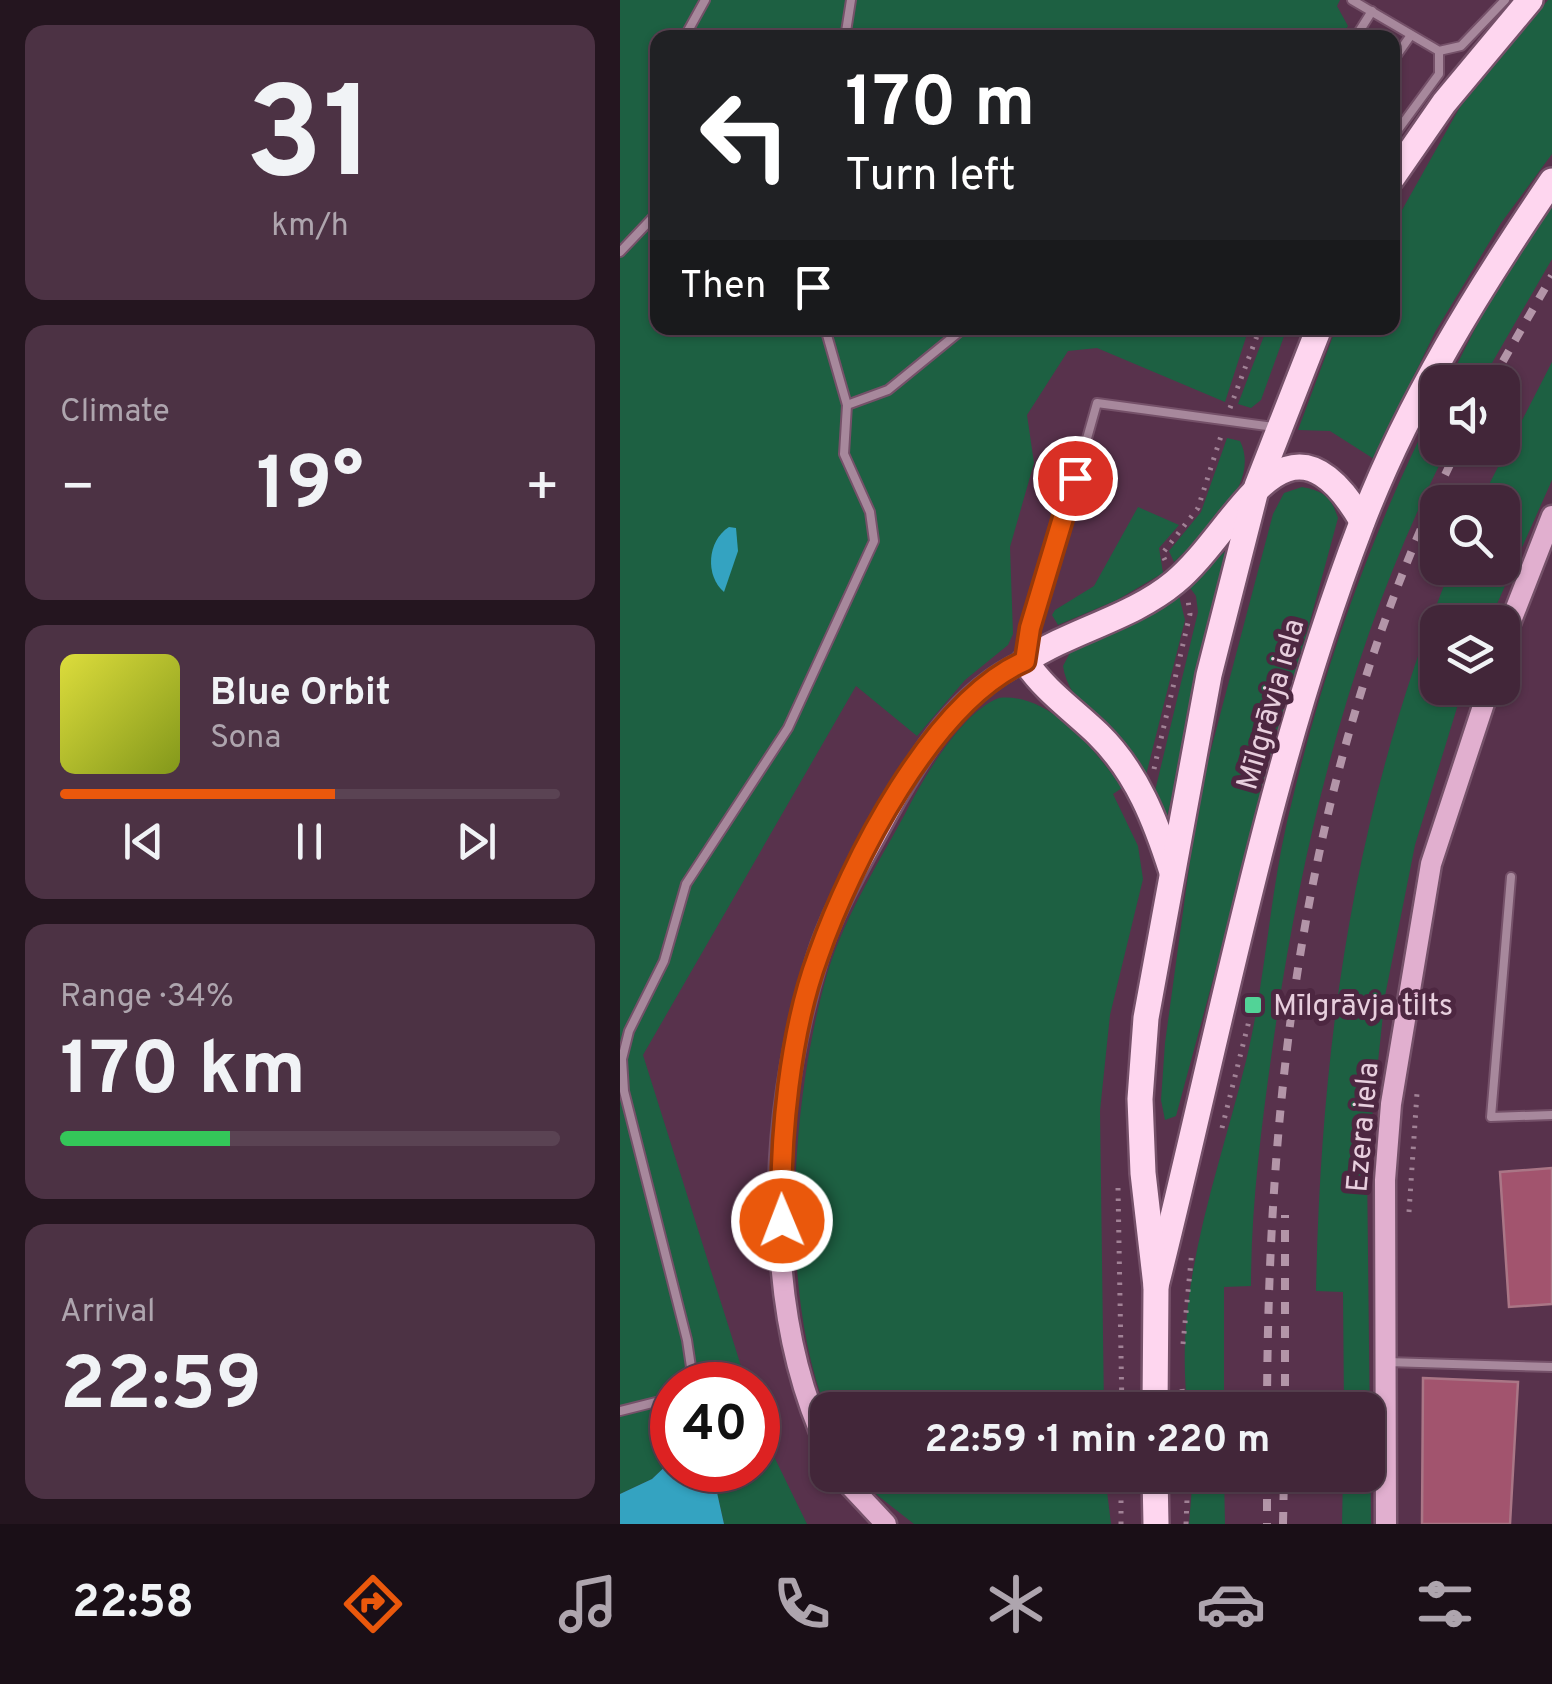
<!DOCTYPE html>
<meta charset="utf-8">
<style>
:root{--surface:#422639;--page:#4c3244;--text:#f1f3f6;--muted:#aea5ae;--line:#5a4353;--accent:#ea580c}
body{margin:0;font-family:Overpass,sans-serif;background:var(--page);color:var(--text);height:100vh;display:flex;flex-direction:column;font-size:38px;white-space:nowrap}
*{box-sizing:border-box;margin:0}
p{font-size:32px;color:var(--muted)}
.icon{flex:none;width:55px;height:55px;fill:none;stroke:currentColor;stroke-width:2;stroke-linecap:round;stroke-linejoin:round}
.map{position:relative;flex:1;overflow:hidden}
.side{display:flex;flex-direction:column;gap:25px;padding:25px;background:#24151f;width:620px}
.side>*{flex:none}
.hud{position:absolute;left:30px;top:30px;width:750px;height:305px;border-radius:20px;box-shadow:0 2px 8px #0004,0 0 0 2px var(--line);background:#202124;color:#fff;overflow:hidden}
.buttons{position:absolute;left:800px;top:365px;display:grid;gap:20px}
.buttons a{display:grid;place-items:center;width:100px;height:100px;border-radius:20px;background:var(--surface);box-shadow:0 2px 8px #0004,0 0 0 2px var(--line);font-size:50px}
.speed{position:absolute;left:30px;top:1362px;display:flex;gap:20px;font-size:50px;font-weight:700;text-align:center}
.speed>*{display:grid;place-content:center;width:130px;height:130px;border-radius:50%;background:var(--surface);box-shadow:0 2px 8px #0004,0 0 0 2px var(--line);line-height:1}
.speed .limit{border:15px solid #d22;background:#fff;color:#111}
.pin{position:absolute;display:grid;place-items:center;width:85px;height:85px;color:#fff;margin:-42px;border:5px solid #fff;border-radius:50%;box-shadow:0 2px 10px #0007}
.me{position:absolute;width:110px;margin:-55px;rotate:359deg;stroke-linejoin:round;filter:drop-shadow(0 0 8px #0008)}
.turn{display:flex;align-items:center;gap:35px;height:210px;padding:0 30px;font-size:45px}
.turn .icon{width:130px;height:130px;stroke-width:2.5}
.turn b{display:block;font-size:70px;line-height:85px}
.then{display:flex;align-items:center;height:95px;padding:0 30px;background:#0003;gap:20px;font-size:38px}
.big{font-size:75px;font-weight:700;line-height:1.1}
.side .tile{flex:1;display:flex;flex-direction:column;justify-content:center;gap:15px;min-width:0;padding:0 35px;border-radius:20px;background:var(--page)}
.side .dial{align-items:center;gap:0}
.dial b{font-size:130px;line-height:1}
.song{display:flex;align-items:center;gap:30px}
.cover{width:120px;height:120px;border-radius:15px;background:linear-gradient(135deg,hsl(60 70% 55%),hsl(70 70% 35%))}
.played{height:10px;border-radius:5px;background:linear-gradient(90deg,var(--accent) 55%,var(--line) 55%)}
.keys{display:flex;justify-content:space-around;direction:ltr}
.heat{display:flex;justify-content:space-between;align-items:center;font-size:55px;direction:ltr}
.charge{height:15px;border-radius:8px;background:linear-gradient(90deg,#34c759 34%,var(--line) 0)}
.trip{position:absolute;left:190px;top:1392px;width:575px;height:100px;border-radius:20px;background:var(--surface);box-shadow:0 2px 8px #0004,0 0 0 2px var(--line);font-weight:700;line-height:100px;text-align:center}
.menu{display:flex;height:160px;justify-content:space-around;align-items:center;background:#1a0f17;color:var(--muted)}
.menu .icon{width:70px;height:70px}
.menu .active{color:var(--accent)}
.menu b{font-size:45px;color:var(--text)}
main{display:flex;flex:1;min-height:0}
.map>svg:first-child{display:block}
</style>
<main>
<section class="side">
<div class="tile dial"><b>31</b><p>km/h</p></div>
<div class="tile"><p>Climate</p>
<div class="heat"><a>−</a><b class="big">19°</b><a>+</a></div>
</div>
<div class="tile">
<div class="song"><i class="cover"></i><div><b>Blue Orbit</b><p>Sona</p></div></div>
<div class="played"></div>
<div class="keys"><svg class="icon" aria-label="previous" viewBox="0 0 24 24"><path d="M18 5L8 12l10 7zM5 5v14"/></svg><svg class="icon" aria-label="pause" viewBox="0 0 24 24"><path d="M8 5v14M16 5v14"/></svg><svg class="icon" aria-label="next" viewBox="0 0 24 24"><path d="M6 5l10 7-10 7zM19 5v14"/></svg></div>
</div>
<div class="tile"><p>Range · 34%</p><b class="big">170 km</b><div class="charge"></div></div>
<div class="tile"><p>Arrival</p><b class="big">22:59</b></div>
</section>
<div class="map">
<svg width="932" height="1524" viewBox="0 0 932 1524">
<rect width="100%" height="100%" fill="#58324c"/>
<g fill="#1d6042">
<polygon points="0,0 720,0 717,6 728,26 721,37 38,38 38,328 629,328 605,402 477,348 448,351 407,415 414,463 390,547 393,634 388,645 345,680 297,736 236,686 23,1055 127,1385 52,1385 52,1460 32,1479 0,1494"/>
<polygon points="928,0 932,0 932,154 881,223 815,332 754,459 710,431 678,430 716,328 772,328 773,226 840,107"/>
<polygon points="932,205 932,259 861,382 828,382 865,309"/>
<polygon points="647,328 667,328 641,400 631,408 618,404"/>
<path d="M932,362V480L869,622H818V688H843L795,845L765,996L747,1165L751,1524H722L723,1475H748V1410H724L723,1292L696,1291C701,1037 735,805 831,568H882V502H860Z"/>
<path d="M817,403L818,448H828C732,635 681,844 652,1051C641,1129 631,1208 631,1286L604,1287V1410H568C552,1290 598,1176 626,1061C645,983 649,901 667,822C701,675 749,537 817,403Z"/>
<path d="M607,438L620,441C642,485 583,534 554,562L549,551L581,512Z"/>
<path d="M682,487C704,491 711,497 718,518L556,1116L545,1120L541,1100L545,1043L579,795L653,514L664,493Z"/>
<polygon points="518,507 559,525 539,548 543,573 497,600 438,625 432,615 435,610 474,586"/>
<polygon points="612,545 547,817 535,791 578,612 576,596 568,585"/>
<path d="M559,596L565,620L526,775C501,741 449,708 443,666L452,649L504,628Z"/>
<path d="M379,698C430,692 477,752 502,788L493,794L518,846L523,879L490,1015L480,1111L484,1410L207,1412C159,1291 171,1109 204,985C220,924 255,869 285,814C303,779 341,712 379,698Z"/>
<polygon points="138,1419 140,1428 187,1524 104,1524 92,1470 138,1470"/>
<polygon points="241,1475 485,1475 491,1524 294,1524 257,1495"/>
<polygon points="573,1475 604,1475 605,1524 569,1524"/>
</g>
<g fill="#34a3c1">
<path d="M109,527L116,528L118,551L104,592C85,576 87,541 109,527Z"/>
<polygon points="52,1460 52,1470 92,1470 104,1524 0,1524 0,1494 32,1479"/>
</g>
<g fill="#a2546e" stroke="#aa7686" stroke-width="2.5">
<polygon points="932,1168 932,1304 889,1307 880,1172"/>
<polygon points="803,1378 898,1382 890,1524 802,1524"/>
</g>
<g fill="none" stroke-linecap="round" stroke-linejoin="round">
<g stroke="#755169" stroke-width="12">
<g id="lane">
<polyline points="732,0 819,51 841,46 885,0"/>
<polyline points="64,38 85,0"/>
<polyline points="225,38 231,0"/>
<polyline points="735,38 752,11"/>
<polyline points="772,62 791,35"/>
<polyline points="772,138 819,74 819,51"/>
<polyline points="0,252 38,212"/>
<polyline points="227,405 268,390 344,328"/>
<polyline points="406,655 477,403 654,427"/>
<polyline points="891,877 871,1117 932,1115"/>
<polyline points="767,1362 932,1367"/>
<polyline points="65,1385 71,1367 67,1340 4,1091 2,1059 9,1031 44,961 66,884 168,728 254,541 250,512 224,454 227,405 205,328"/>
<polyline points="0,1411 52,1398"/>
</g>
</g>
<g stroke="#755169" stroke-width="25">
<g id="secondary">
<polyline points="882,644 932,516"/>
<path d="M208,1450C139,1303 150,1111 197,959C212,910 242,861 266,816C300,754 338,691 405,661"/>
<polyline points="220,1475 266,1524"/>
<polyline points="766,1524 765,1180 771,1104 811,864 869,688"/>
</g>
</g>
<g stroke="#755169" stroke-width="30">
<g id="primary">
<polyline points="772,178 824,103 910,0"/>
<path d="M552,872C536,822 517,772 478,734C452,709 425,691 405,661C452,630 512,618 555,582C618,530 666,391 742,521"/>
<path d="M536,1286C600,1032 647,770 741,525C788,402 858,290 932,181"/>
<polyline points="535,1410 536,1286 523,1173 520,1099 526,1018 589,675 637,486 699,328"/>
<polyline points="535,1475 536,1524"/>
</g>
</g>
<g stroke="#a18296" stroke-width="5" stroke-dasharray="2.5 8" stroke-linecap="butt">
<polyline points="610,408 640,328"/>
<polyline points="545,560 542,554 578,508 602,433"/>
<polyline points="890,684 901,657"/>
<polyline points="534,769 570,614 568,600"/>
<polyline points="602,1128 633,1005"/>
<polyline points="498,1188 502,1410"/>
<polyline points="789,1212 797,1093"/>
<polyline points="563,1344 572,1250"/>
<polyline points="562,1389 565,1410"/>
<polyline points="501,1524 501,1475"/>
<polyline points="566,1524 568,1475"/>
</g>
<use href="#lane" stroke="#a7889c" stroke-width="8"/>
<use href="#secondary" stroke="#e1afcf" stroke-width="20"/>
<use href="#primary" stroke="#fed6ef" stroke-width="25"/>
<g stroke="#b395a8" stroke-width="8" stroke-dasharray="12 12" stroke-linecap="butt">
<polyline points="871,382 932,276"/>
<path d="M647,1410C648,1073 688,753 838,448"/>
<polyline points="665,1410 665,1215"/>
<polyline points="647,1475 647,1524"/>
<polyline points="663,1524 664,1475"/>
</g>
</g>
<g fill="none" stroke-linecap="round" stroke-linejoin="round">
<g stroke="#983908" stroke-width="25">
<path id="route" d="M162,1221C159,1141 170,1031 198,956C231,862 312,702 405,661L410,628L455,478"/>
</g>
<use href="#route" stroke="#ea580c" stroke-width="18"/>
</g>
<rect fill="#52d397" stroke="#4d2741" stroke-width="4" x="623" y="995" width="20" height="20" rx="5"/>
<g text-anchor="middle" stroke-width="10" stroke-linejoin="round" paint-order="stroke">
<g font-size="30" fill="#e8cfde" stroke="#4d2741">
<text transform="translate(650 704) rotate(-74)" y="10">Mīlgrāvja iela</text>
<text transform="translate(742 1127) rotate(-85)" y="10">Ezera iela</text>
</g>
<g font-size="30" fill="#e8cfde" stroke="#4d2741" text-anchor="start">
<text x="653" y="1015">Mīlgrāvja tilts</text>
</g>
</g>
</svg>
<div class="buttons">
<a><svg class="icon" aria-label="sound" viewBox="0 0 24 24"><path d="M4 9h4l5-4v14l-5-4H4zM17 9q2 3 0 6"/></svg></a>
<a><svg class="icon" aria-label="search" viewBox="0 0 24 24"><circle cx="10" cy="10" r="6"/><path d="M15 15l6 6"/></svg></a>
<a><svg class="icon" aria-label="layers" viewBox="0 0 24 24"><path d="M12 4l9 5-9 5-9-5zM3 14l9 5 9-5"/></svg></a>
</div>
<div class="speed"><div class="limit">40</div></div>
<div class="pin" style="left:455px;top:478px;background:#d93025"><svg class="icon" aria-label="arrive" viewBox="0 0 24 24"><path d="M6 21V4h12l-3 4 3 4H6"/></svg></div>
<svg class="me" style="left:162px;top:1221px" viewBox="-20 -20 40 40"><circle r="17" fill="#ea580c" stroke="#fff" stroke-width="3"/><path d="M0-11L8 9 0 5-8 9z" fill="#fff"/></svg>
<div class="trip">22:59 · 1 min · 220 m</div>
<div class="hud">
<div class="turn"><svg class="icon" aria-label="left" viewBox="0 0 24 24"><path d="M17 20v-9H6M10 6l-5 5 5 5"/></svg><div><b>170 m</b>Turn left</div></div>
<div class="then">Then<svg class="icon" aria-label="arrive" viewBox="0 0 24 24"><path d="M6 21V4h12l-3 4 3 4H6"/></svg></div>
</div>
</div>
</main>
<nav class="menu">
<b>22:58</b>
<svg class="icon active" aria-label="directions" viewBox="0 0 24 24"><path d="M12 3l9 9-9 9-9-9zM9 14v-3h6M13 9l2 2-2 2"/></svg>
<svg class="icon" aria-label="music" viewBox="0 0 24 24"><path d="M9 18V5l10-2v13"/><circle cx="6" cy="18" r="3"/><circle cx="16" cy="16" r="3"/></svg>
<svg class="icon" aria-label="phone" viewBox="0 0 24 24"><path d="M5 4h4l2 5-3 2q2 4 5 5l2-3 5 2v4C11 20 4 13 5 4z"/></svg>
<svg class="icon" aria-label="climate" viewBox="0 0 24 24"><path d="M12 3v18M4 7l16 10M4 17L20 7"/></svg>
<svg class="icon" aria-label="car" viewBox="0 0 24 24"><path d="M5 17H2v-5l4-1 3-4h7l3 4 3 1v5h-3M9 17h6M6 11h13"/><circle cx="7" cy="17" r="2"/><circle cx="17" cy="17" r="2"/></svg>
<svg class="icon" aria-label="filters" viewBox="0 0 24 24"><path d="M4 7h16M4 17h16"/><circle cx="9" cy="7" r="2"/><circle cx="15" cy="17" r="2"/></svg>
</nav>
